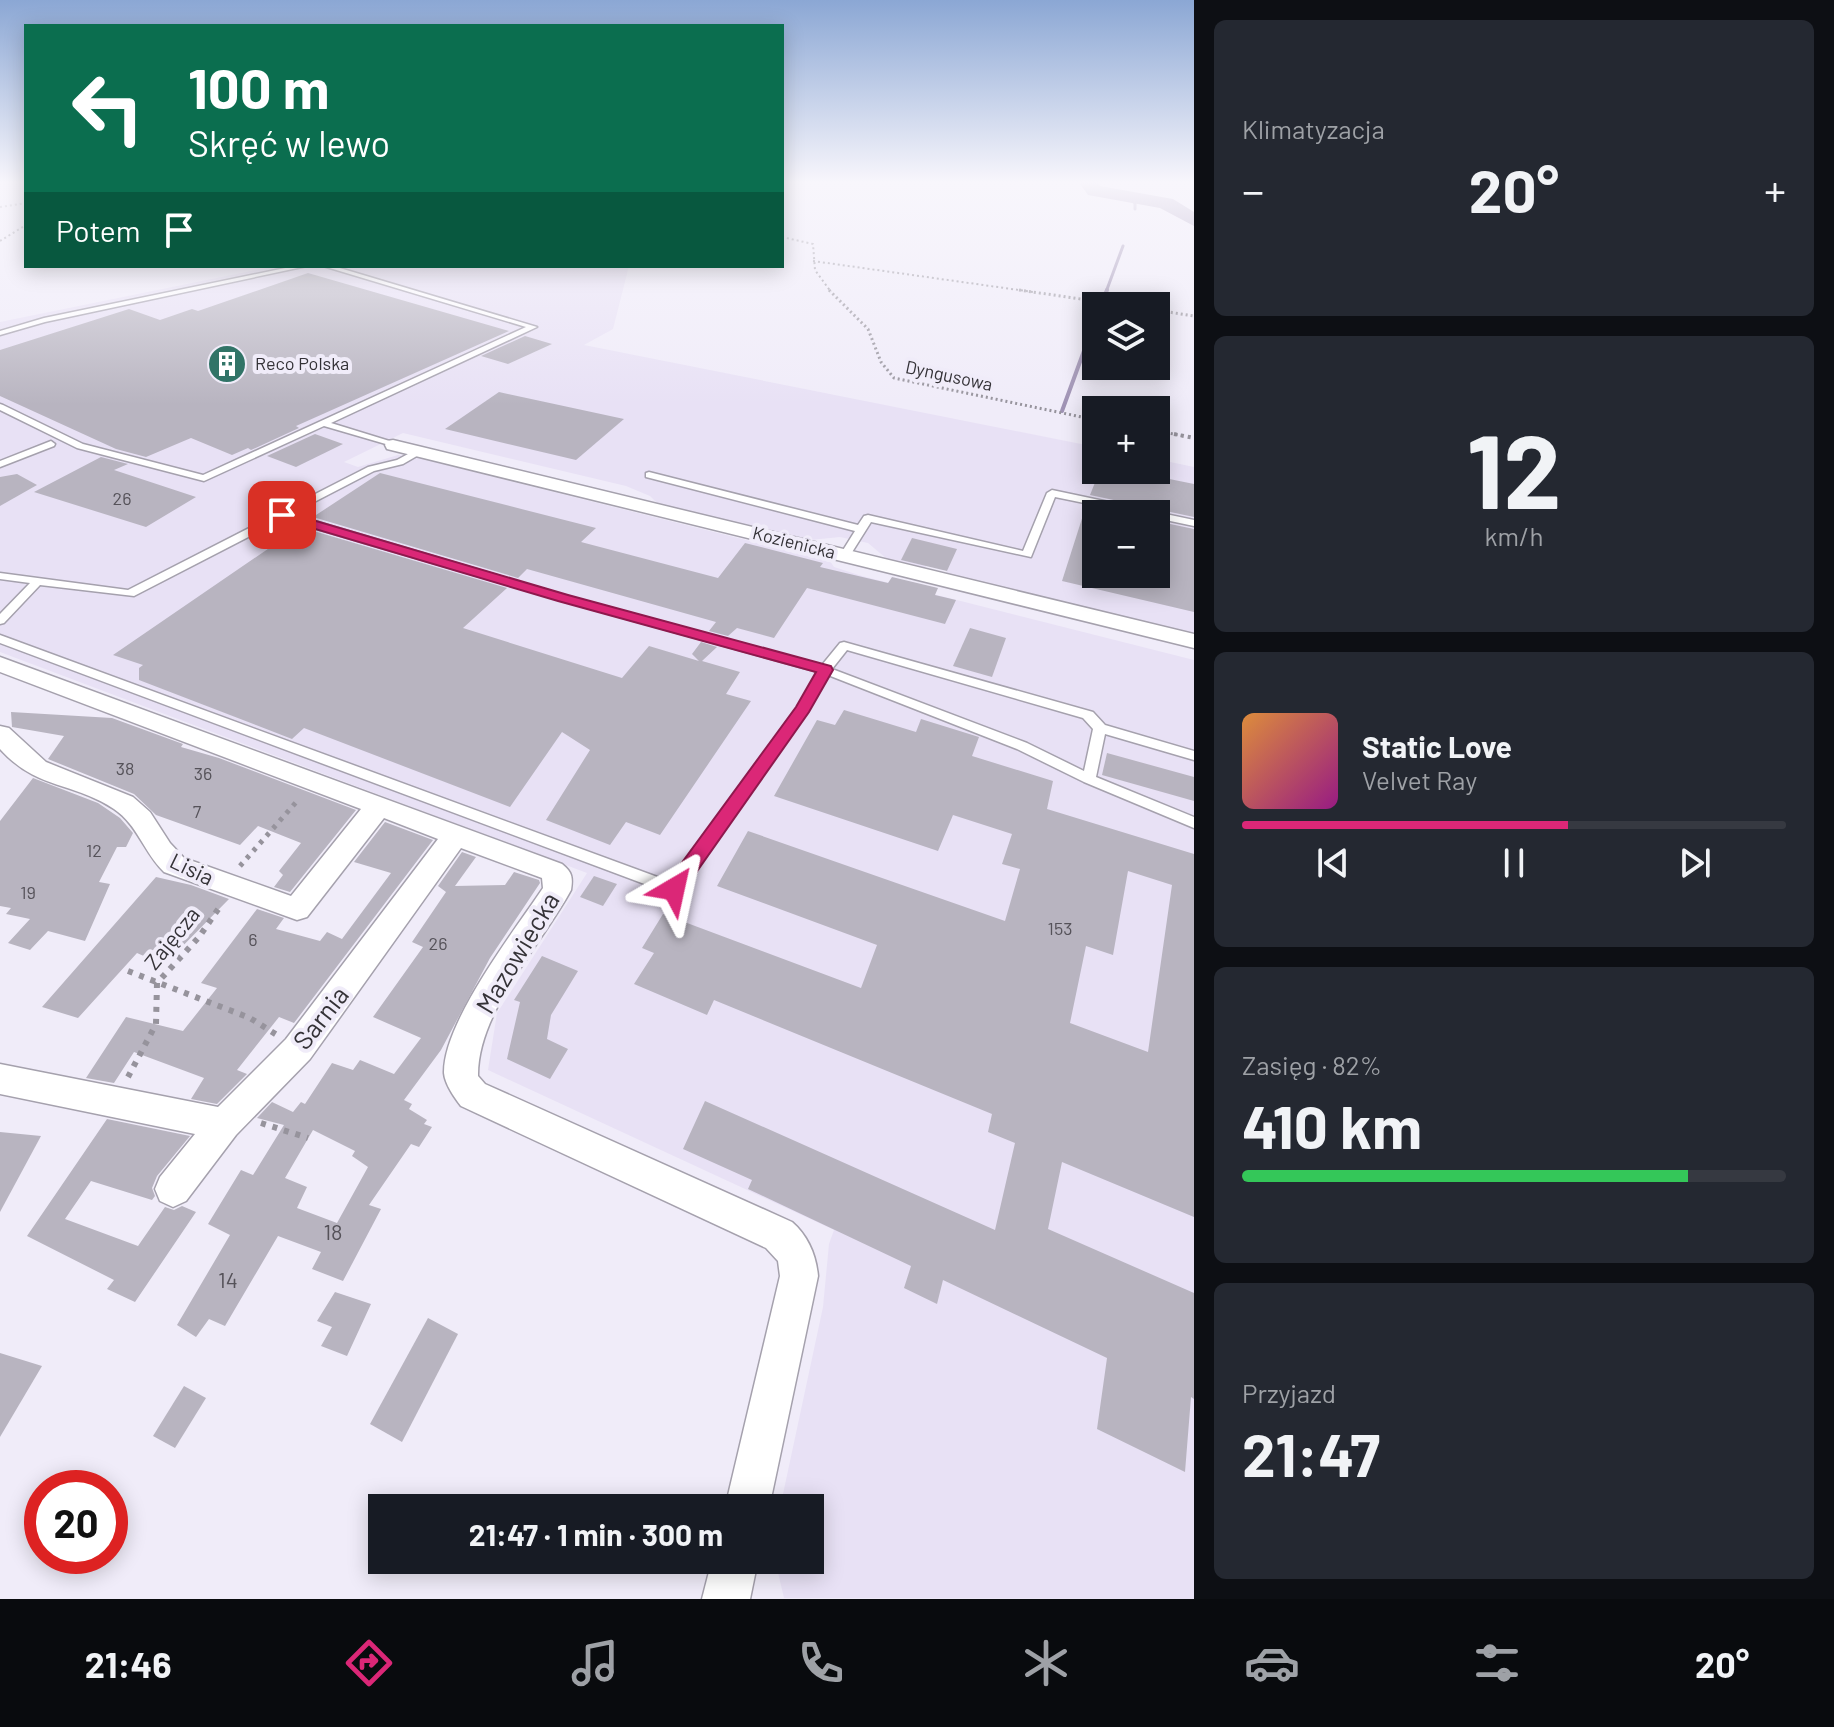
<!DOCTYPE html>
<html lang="pl">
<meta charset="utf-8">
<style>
:root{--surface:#171b24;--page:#242831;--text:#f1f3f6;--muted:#9ea1a6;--line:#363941;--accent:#db2777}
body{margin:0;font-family:Barlow,sans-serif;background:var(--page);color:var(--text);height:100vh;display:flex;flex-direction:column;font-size:30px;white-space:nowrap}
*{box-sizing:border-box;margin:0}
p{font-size:26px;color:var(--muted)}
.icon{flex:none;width:44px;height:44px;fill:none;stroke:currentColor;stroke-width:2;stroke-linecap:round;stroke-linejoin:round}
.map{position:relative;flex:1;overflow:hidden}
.panel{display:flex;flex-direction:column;gap:20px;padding:20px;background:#0d0f14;width:640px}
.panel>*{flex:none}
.top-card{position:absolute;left:24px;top:24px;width:760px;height:244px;border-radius:0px;box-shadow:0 4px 20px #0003;background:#0b6e4f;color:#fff;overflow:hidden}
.tools{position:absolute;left:1082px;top:292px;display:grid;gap:16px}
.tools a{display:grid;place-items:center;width:88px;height:88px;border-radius:0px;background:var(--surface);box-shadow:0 4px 20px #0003;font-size:40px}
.speed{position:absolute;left:24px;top:1470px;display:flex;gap:16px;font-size:40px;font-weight:700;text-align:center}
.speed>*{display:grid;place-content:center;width:104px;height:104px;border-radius:50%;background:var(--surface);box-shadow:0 4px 20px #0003;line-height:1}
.speed .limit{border:12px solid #d22;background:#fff;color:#111}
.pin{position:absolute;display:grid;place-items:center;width:68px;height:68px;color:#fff;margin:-34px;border-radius:16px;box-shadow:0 4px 12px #0006}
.me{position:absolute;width:88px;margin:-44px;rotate:36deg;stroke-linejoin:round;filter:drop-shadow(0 0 6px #0008)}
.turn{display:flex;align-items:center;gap:28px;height:168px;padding:0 32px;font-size:36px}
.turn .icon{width:104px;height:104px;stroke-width:2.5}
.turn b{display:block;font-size:56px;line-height:68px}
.then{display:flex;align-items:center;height:76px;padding:0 32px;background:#0003;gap:16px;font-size:30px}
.big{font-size:60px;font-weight:700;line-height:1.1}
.panel .card{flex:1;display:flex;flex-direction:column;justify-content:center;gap:12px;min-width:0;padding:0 28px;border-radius:12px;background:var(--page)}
.panel .dial{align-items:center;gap:0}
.dial b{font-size:104px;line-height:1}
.song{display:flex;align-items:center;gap:24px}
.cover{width:96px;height:96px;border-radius:12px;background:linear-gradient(135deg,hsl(30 70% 55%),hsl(310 70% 35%))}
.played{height:8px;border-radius:4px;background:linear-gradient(90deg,var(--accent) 60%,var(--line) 60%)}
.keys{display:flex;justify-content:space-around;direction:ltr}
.heat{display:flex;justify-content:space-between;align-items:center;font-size:44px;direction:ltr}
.charge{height:12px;border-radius:6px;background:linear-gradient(90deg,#34c759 82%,var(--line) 0)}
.trip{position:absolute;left:368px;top:1494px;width:456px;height:80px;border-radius:0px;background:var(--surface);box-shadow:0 4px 20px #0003;font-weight:700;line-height:80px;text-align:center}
.tabs{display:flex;height:128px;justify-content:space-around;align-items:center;background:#090b0e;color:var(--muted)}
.tabs .icon{width:56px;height:56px}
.tabs .current{color:var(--accent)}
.tabs b{font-size:36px;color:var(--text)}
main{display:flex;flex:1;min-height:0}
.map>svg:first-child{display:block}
</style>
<main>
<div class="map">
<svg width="1194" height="1599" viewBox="0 0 1194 1599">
<rect width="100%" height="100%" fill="#f0ecf9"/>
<path fill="#e8e1f5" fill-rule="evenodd" d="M276,266H629L613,329L584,345L1096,447V470H1156V459L1194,467V634L946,573L951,561L932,556L925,568L887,559L868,543L840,537L810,540L658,504L650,496L626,486L403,433L344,462L358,467L398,455L422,459L830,561L834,567L862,576L1194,660V1599L784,1598L775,1560H810V1508H780L823,1307L829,1244L834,1230L488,1070L497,1013L587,873L0,652V322ZM1096,514H1156V574H1096Z"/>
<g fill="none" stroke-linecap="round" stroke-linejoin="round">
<g stroke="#a093b5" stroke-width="3">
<polyline points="1128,198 1135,203 1135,209"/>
<polyline points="1106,292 1123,246"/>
</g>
<g stroke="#a093b5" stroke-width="4">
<polyline points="1103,300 1107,290"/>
<polyline points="1062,411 1096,318"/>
</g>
<polygon fill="#a093b5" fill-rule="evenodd" points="1078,181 1096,181 1100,186 1173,199 1194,212 1194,226 1160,208 1088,195"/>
</g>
<g fill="#b8b4c0" fill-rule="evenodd">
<polygon points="308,273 509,331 296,426 299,428 251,450 248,448 232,455 191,438 146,457 116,449 0,396 0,350 129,309 160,320 192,309 198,311"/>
<polygon points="525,336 552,344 508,364 481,356"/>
<polygon points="499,392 624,419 576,460 445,429"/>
<polygon points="315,434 343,444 296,467 267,456"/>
<polygon points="101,457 128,464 114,470 196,497 146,527 34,492"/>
<polygon points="1100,470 1125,470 1194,484 1194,517 1090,495"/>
<polygon points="380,473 596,528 581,542 718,578 745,543 823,563 820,567 888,583 892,577 938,588 935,595 956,600 945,624 807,588 774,638 737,628 728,636 709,631 716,622 527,569 518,578 313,517"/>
<polygon points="17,474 37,485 0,506 0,477"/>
<polygon points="1086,506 1096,508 1096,574 1156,574 1156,521 1194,529 1194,612 1062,581"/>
<polygon points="300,527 507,588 463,628 622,678 649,646 699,661 692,654 701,642 717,647 702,661 740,672 726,694 751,701 660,835 626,822 610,845 546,820 590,750 562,732 510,807 304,728 292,739 139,680 139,668 143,665 113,655"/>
<polygon points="912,538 957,549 947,571 901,560"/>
<polygon points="970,628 1006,638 992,677 953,666"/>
<path d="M844,710L916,732L921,719L979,737L972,756L1053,781L1047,809L1194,854V1217L1062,1162L1048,1229L1194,1293V1399L1191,1397L1185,1472L1097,1429L1107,1358L943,1280L937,1304L904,1288L911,1266L748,1189L752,1180L683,1149L705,1101L995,1230L1015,1143L988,1132L992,1114L714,1000L707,1015L634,984L654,953L642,948L663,914L861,988L877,945L717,886L748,831L1005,921L1020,869L1002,864L1012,834L953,815L938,851L774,796L817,720L835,725ZM1128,871L1172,885L1148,1052L1070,1023L1086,946L1113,955Z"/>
<polygon points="11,712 112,718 183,744 181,747 219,758 356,810 290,892 274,887 283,875 279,871 301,843 258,826 240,845 156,815 134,794 48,759 64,736 12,727"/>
<polygon points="1107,753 1194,777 1194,801 1102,775"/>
<polygon points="33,778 98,803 120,818 133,833 126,847 117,847 99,882 110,884 85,941 48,931 30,950 8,943 30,919 6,914 11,908 0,906 0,821"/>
<polygon points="385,822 433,840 294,1023 279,1017 237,1070 247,1074 217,1104 191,1099 204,1078 134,1052 114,1083 86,1078 126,1017 183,1031 217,988 201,983 257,909 284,918 276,929 320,941 327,932 342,939 391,873 354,862"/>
<path d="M462,852L476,857L455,886L505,885L514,872L539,880L540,883L490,958L441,1050L404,1100L412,1104L409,1109L427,1120L424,1124L432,1127L419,1147L411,1144L369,1205L381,1209L343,1281L312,1269L321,1252L278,1236L225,1326L209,1319L196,1337L177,1325L230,1235L208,1224L241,1170L253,1175L284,1125L257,1118L272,1102L293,1112L301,1102L305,1104L332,1063L353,1070L360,1060L394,1074L421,1038L373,1017L423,947L412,942L446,892L438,886ZM313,1130L355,1151L352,1156L368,1167L337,1223L297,1208L307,1187L285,1178Z"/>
<polygon points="594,876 617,884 603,906 580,897"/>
<polygon points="156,877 191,885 229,899 164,965 137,953 78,1018 42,1007"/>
<polygon points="542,956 578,971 551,1015 547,1039 568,1049 550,1079 507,1059 520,1002 514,1000"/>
<polygon points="107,1119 190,1136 157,1176 152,1188 155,1196 152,1200 91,1181 65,1219 138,1246 165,1207 174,1210 182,1206 196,1212 135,1302 107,1289 114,1280 27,1236"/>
<polygon points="0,1132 41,1136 0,1212"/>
<polygon points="335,1292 371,1304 347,1356 321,1346 332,1327 317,1321"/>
<polygon points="428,1318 458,1334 402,1442 370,1424"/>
<polygon points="0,1353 42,1366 0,1437"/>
<polygon points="184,1386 206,1398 175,1448 153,1436"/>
</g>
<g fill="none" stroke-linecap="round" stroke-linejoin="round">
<g stroke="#a5a1ad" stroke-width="3">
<g id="service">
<polygon points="295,266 307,266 45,322 0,335 0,331 44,318"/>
<polygon points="323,266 333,266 537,327 331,423 396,443 396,447 324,426 204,481 77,448 0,410 0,404 3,405 83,444 203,475 526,327"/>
<polygon points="51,441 55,444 54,446 0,467 0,461"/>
<path d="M419,448L424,451L422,453L403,464L374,471L291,514L567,596L822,665L840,643L844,642L1093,712L1105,725L1194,751V760L1105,734L1096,777L1194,817V828L1084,782L1017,749L828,675L807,712L679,893L674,895L0,643V635L671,882L797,708L818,672L559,600L283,519L134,596L40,585L4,623L0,624V614L30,583L0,579V573L128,590L368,467L397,460ZM847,650L1083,718L1093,729L1084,771L1027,743L832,669Z"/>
<polygon points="649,472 858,525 864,516 868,515 1023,551 1047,493 1052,490 1194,520 1194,526 1156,518 1156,514 1138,514 1055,497 1031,557 871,522 849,557 845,558 840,555 855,531 646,477 646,473"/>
</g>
</g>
<g stroke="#a5a1ad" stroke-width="3">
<g id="minor">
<polygon points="393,440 1194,634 1194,648 387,449 385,445 387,441"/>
<path d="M0,657L562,864C572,872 573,877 571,890C542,944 477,1012 478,1076L485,1084L792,1222C808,1236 816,1255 818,1276L769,1508H725L780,1276L778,1261L766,1248L461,1106C454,1097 445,1084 444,1073C443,1022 515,930 543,888L542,878L461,848L310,1059L236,1135L186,1201L173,1207L160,1201L155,1189L160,1177L195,1134L0,1094V1064L218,1107L286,1039L438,839L384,818L307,917L297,920L164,872C144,853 138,825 114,809C74,782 37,790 0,749V726L9,728L46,762L133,797L150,812L170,843L184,858L291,896L361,809L0,672Z"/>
<polygon points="712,1560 758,1560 750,1599 702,1599"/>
</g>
</g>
<g stroke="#96939c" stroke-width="2" stroke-dasharray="2 3" stroke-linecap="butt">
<polyline points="0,207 26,203"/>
<polyline points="782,237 813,244 815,270 831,292"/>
<polyline points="0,241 26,225"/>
<polyline points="813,261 1033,292"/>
</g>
<g stroke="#96939c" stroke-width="3" stroke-dasharray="2 3" stroke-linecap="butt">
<polyline points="829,290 868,329 881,362 894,378 1096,420"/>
<polyline points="1019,290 1129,306"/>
<polyline points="1156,310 1194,316"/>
<polyline points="1156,431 1185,436"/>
</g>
<polyline stroke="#96939c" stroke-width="4" stroke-dasharray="3 4" stroke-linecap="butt" points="1174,434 1194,438"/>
<polyline stroke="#96939c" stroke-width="5" stroke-dasharray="4 6" stroke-linecap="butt" points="240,866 299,799"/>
<g stroke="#96939c" stroke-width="6" stroke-dasharray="5 7" stroke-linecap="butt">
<polyline points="128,971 250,1018 277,1035"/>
<polyline points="128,1077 156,1024 157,983 199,937 221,905"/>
<polyline points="261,1123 308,1138"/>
</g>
<use href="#service" fill="#fff" fill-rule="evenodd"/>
<use href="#minor" fill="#fff" fill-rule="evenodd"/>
</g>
<linearGradient id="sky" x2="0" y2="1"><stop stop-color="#8ba7d4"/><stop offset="0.45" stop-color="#f8f6fc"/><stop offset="1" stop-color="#f8f6fc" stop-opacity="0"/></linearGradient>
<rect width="1194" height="405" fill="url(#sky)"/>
<polygon fill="#db2777" stroke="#8e194d" stroke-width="2" points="282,511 568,595 831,666 833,670 809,712 681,894 667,894 664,889 667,883 796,707 816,672 558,601 278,518 276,515"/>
<defs>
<g id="building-disc" transform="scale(2)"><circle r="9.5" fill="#317467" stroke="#f0ecf9"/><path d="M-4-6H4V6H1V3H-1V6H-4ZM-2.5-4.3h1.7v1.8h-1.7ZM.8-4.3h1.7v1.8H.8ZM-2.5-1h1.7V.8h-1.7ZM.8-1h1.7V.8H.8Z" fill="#fff"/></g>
</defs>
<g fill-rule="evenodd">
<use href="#building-disc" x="227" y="364"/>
</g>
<g text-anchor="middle" stroke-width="8" stroke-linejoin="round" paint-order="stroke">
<g font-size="18" fill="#343237" stroke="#f0ecf9" text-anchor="start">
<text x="255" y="370">Reco Polska</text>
</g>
<g font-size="18" fill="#343237" stroke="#f0ecf9">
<text transform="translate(949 376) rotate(12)" y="6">Dyngusowa</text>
<text transform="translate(794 543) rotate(14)" y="6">Kozienicka</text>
</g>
<g font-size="18" fill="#555259">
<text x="122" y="505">26</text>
<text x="125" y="775">38</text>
<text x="203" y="780">36</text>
<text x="197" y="818">7</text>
<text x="94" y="857">12</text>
<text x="28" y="899">19</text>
<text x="1060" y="935">153</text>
<text x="253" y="946">6</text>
<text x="438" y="950">26</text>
</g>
<g font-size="22" fill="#343237" stroke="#f0ecf9">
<text transform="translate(192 869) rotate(26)" y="8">Lisia</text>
<text transform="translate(172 938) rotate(-51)" y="8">Zajęcza</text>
</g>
<g font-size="22" fill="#555259">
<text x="333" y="1240">18</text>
<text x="228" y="1288">14</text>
</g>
<g font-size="26" fill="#343237" stroke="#f0ecf9">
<text transform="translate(518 953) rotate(-59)" y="9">Mazowiecka</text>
<text transform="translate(321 1018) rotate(-52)" y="9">Sarnia</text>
</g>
</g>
</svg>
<div class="tools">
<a><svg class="icon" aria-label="layers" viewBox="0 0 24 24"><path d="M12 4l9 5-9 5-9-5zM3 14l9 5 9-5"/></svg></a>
<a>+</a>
<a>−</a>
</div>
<div class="speed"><div class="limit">20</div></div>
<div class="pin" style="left:282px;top:515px;background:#d93025"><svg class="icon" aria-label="arrive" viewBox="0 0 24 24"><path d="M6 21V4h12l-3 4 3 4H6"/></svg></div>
<svg class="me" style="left:674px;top:889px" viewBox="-20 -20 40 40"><path d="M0-17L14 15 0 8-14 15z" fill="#db2777" stroke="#fff" stroke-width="4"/></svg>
<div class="trip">21:47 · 1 min · 300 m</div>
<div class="top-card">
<div class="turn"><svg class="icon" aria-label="left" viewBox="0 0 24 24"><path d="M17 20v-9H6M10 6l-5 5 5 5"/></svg><div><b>100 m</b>Skręć w lewo</div></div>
<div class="then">Potem<svg class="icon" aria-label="arrive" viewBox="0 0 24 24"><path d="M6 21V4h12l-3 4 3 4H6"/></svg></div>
</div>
</div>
<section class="panel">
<div class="card"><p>Klimatyzacja</p>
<div class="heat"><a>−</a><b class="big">20°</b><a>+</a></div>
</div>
<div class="card dial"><b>12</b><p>km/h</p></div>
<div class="card">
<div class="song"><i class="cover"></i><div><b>Static Love</b><p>Velvet Ray</p></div></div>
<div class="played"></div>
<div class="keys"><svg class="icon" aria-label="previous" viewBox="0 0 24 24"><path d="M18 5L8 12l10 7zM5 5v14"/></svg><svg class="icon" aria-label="pause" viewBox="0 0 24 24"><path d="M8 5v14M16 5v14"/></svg><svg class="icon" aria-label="next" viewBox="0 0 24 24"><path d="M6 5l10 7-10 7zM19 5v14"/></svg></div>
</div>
<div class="card"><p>Zasięg · 82%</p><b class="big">410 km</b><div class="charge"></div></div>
<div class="card"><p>Przyjazd</p><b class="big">21:47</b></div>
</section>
</main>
<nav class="tabs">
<b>21:46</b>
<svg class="icon current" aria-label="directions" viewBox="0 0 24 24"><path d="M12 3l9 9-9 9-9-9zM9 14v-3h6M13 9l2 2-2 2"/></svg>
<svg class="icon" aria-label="music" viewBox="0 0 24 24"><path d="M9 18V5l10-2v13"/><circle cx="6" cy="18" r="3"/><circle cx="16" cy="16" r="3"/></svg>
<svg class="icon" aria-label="phone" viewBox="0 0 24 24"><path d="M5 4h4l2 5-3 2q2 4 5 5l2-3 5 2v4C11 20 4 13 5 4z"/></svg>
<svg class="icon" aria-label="climate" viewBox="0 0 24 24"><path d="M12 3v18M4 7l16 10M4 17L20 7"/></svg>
<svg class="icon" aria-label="car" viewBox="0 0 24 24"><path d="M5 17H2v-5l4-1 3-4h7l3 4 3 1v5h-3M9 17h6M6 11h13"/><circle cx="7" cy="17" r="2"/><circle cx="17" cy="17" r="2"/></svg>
<svg class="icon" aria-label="filters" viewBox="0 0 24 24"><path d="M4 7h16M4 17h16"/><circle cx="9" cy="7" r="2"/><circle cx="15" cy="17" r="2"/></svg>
<b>20°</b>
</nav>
